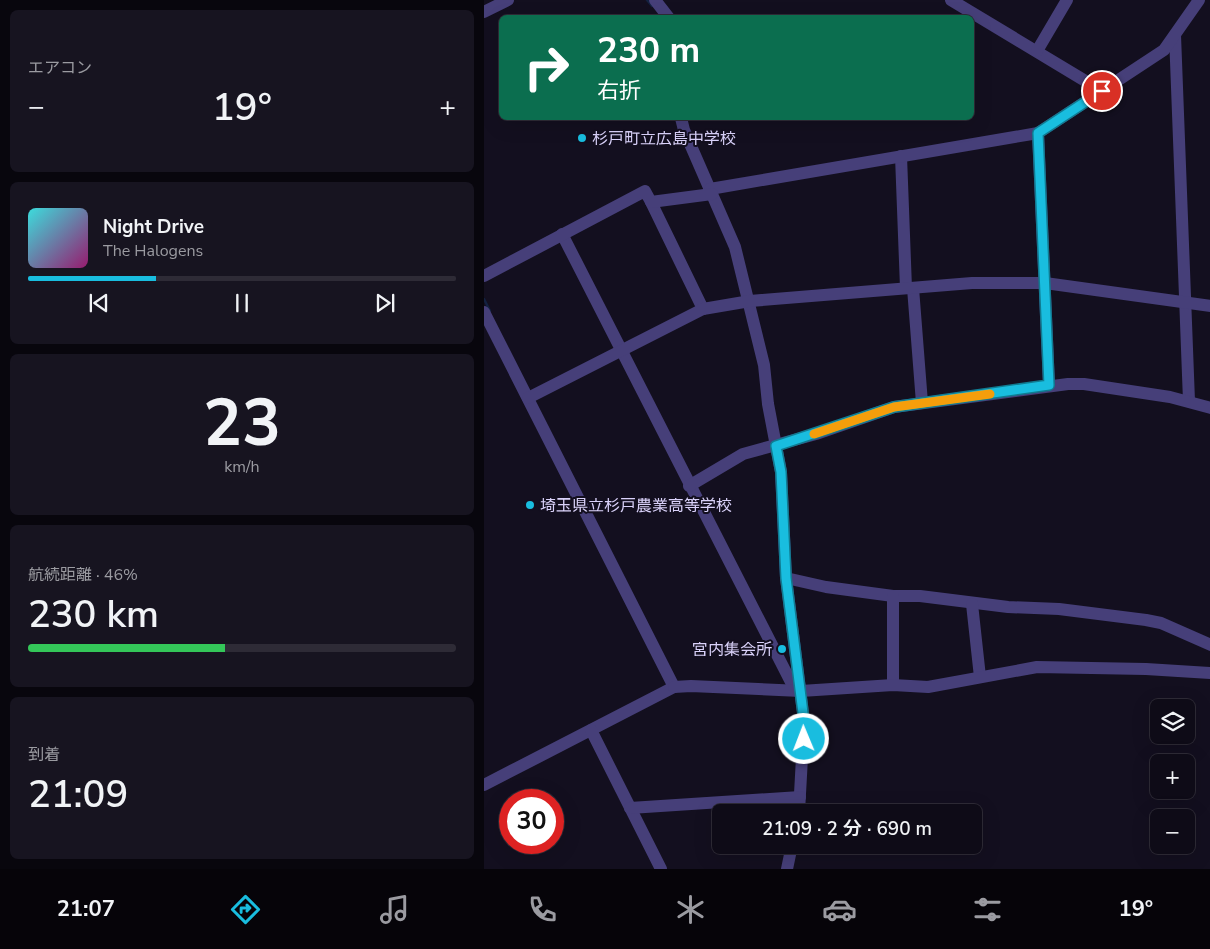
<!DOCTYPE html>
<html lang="ja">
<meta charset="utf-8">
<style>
:root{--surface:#0e0b17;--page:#171420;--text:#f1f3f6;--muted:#9b9ba1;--line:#2e2b36;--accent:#19bddf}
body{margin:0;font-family:"Nunito Sans","Noto Sans JP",sans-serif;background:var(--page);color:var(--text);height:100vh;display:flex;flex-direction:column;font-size:19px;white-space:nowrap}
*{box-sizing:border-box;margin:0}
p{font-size:16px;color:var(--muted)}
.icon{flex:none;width:28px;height:28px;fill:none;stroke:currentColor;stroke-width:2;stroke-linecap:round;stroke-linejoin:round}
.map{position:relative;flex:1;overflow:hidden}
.details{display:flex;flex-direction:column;gap:10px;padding:10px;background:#08060d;width:484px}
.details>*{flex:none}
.hud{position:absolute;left:15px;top:15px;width:475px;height:105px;border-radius:8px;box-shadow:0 5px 20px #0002,0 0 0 1px var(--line);background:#0b6e4f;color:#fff;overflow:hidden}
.controls{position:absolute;left:666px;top:699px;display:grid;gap:10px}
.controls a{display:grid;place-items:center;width:45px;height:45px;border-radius:8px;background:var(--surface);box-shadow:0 5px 20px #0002,0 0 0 1px var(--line);font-size:25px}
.speed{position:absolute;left:15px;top:789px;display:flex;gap:10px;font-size:25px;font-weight:700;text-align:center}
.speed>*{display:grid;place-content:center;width:65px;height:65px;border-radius:50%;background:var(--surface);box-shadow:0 5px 20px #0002,0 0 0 1px var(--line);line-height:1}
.speed .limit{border:8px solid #d22;background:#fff;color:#111}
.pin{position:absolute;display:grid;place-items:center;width:42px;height:42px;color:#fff;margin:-21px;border:2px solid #fff;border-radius:50%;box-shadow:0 1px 5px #0007}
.me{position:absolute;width:55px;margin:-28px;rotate:359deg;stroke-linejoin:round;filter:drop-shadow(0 0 4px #0008)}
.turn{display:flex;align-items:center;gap:18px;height:105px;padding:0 15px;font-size:22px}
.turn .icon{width:65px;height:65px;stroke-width:2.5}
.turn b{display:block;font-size:35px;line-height:42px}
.big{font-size:38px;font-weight:600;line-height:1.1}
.details .widget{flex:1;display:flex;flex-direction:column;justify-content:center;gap:8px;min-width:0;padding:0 18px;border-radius:8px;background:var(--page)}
.details .dial{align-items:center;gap:0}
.dial b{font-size:65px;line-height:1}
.song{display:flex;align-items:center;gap:15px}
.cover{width:60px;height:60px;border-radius:8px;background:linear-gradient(135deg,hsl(180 70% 55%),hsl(320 70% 35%))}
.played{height:5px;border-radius:2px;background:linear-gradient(90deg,var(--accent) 30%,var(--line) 30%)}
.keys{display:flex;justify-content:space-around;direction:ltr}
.heat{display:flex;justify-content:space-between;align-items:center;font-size:28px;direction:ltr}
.charge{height:8px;border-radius:4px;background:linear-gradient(90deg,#34c759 46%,var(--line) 0)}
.trip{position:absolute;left:228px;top:804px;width:270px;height:50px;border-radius:8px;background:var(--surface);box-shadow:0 5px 20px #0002,0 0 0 1px var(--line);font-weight:600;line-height:50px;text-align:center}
.tab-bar{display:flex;height:80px;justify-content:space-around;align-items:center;background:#060409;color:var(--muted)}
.tab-bar .icon{width:35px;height:35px}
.tab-bar .current{color:var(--accent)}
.tab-bar b{font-size:22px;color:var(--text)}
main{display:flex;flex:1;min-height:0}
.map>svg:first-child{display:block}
</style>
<main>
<section class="details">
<div class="widget"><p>エアコン</p>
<div class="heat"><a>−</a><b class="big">19°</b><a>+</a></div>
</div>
<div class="widget">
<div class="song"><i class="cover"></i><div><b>Night Drive</b><p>The Halogens</p></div></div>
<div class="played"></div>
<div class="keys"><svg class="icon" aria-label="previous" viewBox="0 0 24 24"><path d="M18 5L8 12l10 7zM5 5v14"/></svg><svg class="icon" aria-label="pause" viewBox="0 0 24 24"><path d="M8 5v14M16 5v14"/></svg><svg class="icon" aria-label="next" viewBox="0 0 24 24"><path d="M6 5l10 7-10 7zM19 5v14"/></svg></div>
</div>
<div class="widget dial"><b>23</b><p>km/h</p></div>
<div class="widget"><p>航続距離 · 46%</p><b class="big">230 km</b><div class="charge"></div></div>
<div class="widget"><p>到着</p><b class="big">21:09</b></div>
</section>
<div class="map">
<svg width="727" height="869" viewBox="0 0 727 869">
<rect width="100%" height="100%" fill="#130f1f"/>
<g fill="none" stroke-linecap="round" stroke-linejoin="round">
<g stroke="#132140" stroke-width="2.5">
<polyline points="163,0 168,6"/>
<polyline points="0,299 6,311"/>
</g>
<g stroke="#463f79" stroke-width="12">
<polyline points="171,0 185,18"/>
<polyline points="467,0 618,91"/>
<polyline points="0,12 24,0"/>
<polyline points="691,35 705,401"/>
<polyline points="553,51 583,0"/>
<polyline points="197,118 200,130 251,247 280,365 284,404 297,472 302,578 320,721 315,812"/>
<polyline points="554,133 565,385"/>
<polyline points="417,156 422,288"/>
<polyline points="226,189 554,133 680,50 715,0"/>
<polyline points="167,202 219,309"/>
<polyline points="78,234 311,690"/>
<polyline points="0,276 161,191 167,202 228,194"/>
<polyline points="429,288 438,403"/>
<polyline points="0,312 190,687 0,785"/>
<polyline points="44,398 219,309 266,301 488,283 561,283 727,306"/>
<polyline points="205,486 259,454 332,434 410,407 584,384 600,384 686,397 727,408"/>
<polyline points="302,578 342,587 409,596 436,596 524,607 575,609 662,620 677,623 727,645"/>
<polyline points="409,596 409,685"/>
<polyline points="488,604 496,677"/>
<polyline points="190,687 207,686 317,691 409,685 444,687 553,667 662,669 727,673"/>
<polyline points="107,730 177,869"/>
<polyline points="146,808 316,797"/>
<polyline points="303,869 308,845"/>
</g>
</g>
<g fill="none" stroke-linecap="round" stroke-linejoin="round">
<g stroke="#107b91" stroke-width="12">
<polyline id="route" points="320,739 320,721 302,578 297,472 292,446 410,407 565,385 554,133 618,91"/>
</g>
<use href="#route" stroke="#19bddf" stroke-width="9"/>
<polyline stroke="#f59e0b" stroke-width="9" points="330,434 410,407 506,394"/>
</g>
<g fill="#19bddf" stroke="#130f1f" stroke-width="2">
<circle cx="98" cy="138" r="5"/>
<circle cx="46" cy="505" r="5"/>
<circle cx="298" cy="649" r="5"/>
</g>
<g text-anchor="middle" stroke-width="4" stroke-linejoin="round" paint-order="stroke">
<g font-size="16" fill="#dad2fa" stroke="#130f1f" text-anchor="start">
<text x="108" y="144">杉戸町立広島中学校</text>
<text x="56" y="511">埼玉県立杉戸農業高等学校</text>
<text x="288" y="655" text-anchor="end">宮内集会所</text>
</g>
</g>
</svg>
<div class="controls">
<a><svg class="icon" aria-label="layers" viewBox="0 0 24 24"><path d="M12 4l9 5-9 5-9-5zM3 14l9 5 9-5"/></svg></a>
<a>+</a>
<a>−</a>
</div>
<div class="speed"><div class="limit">30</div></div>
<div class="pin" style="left:618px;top:91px;background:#d93025"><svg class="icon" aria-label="arrive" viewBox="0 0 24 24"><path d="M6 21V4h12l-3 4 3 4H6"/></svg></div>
<svg class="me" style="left:320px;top:739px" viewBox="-20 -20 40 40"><circle r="17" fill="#19bddf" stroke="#fff" stroke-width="3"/><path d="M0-11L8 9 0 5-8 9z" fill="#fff"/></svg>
<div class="trip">21:09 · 2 分 · 690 m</div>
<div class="hud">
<div class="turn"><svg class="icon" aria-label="right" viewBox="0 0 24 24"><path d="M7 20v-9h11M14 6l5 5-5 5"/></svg><div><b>230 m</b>右折</div></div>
</div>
</div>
</main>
<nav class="tab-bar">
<b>21:07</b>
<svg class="icon current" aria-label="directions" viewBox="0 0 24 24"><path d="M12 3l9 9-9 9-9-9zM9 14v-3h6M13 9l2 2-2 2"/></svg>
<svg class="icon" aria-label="music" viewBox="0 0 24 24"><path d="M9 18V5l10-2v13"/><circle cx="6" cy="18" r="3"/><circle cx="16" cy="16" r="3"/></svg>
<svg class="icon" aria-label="phone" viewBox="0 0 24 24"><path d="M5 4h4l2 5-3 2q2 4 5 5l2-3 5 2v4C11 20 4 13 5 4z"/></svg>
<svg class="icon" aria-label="climate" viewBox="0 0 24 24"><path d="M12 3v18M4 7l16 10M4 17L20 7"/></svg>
<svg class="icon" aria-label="car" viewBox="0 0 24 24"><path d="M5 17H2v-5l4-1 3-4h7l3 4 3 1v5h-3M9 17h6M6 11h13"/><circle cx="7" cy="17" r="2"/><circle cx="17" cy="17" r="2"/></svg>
<svg class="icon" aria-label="filters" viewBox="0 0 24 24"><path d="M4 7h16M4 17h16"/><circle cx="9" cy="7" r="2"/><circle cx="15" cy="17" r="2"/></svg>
<b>19°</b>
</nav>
